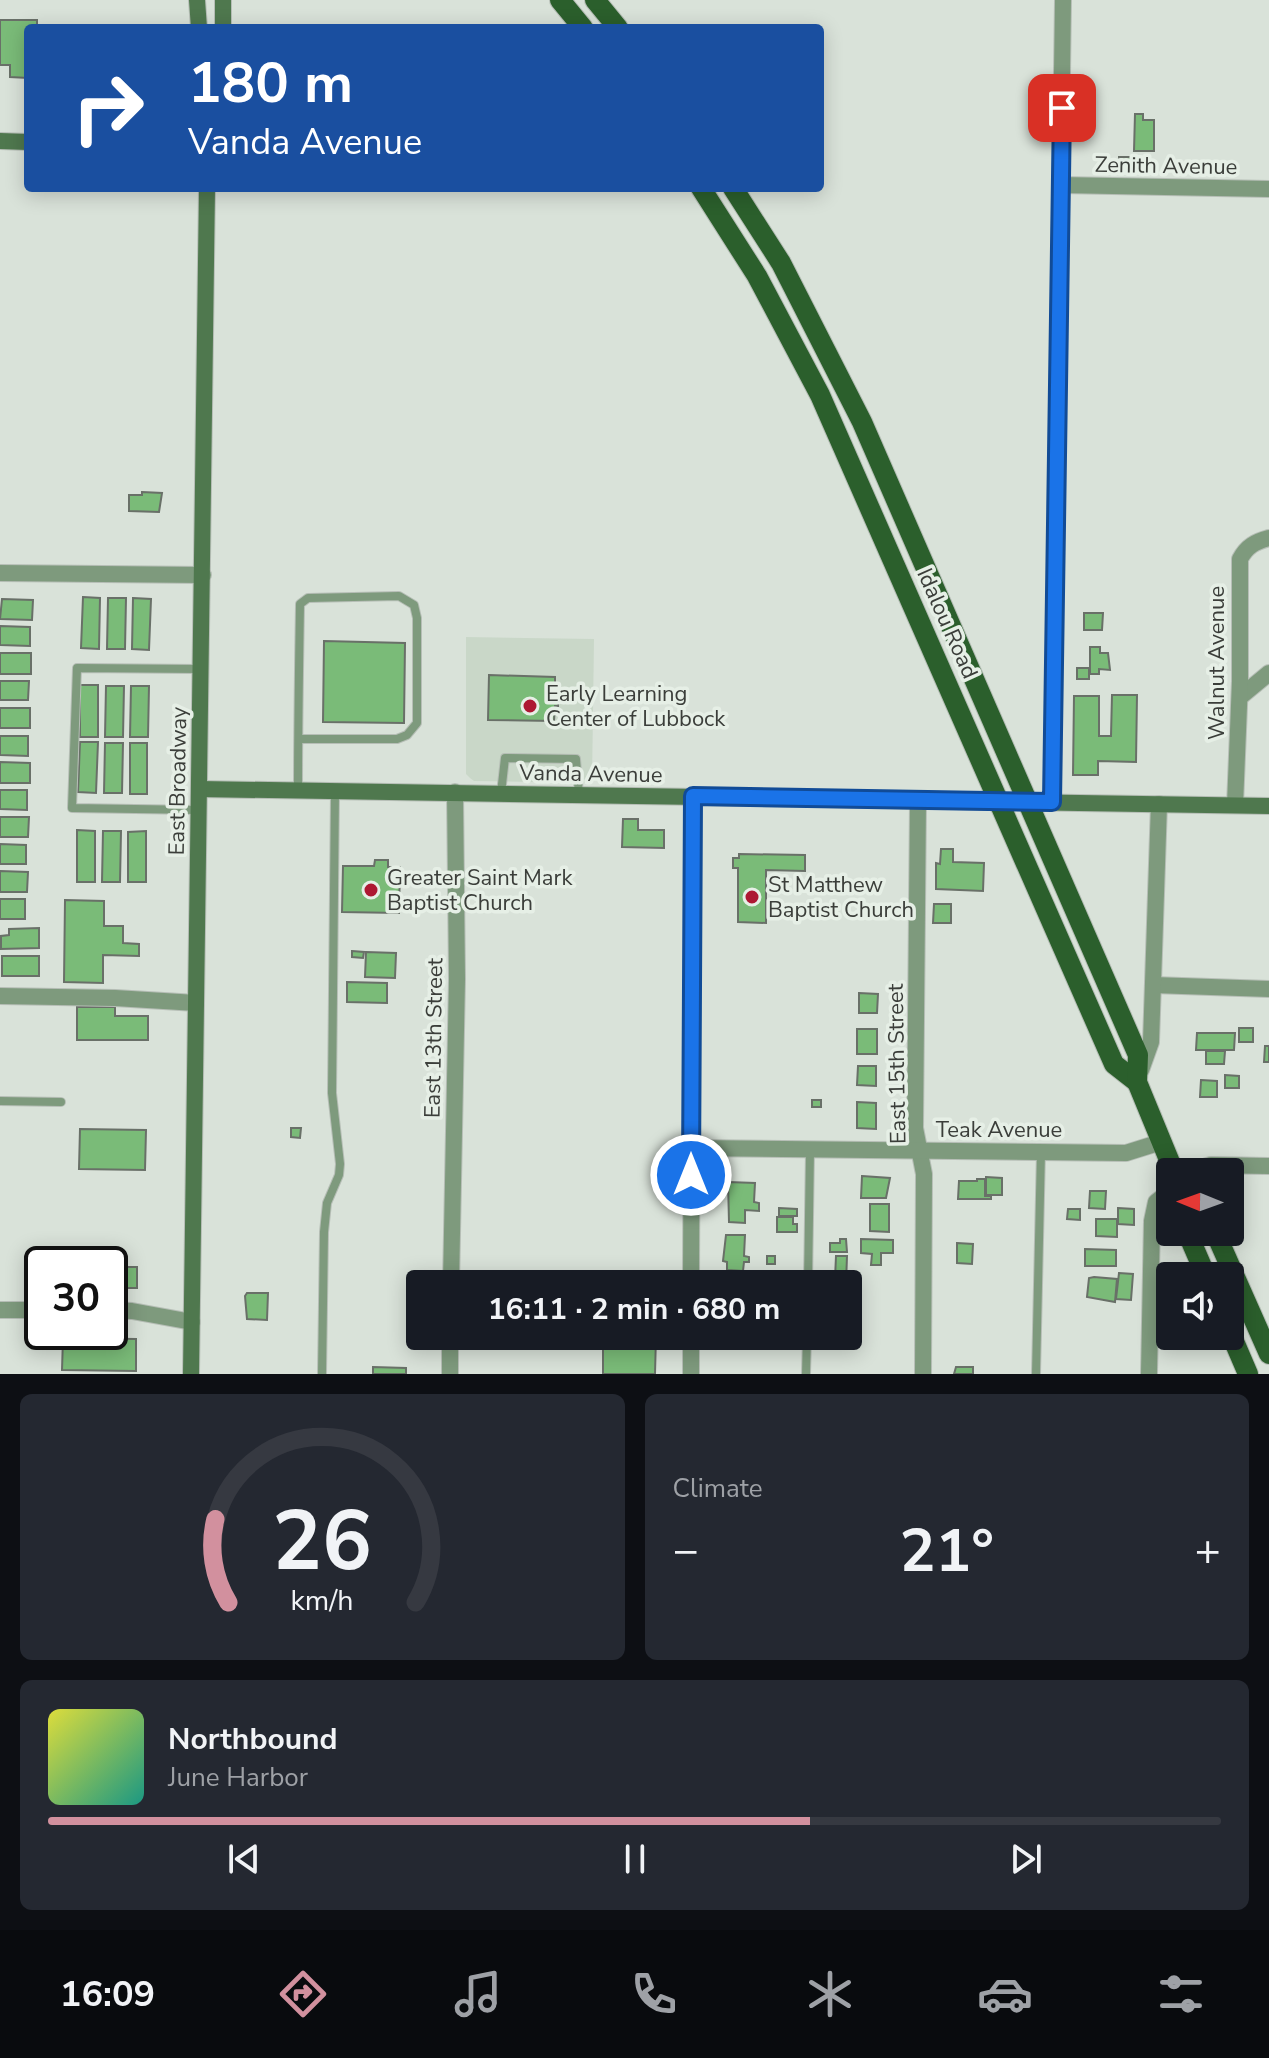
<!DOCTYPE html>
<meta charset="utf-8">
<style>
:root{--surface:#171b24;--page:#242831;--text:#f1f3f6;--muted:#9ea1a6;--line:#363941;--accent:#d2909e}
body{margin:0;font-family:"Nunito Sans",sans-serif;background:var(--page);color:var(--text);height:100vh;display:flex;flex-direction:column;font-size:30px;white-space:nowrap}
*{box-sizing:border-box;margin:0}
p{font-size:26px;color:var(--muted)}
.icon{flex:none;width:44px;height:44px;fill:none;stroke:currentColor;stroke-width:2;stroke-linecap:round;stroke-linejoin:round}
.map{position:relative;height:1374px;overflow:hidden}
.side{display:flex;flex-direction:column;gap:20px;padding:20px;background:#0d0f14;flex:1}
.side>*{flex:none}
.banner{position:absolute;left:24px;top:24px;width:800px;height:168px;border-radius:8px;box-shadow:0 4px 20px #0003;background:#1a4fa0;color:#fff;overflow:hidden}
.needle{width:52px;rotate:271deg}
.controls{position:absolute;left:1156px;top:1158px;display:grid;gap:16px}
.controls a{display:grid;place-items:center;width:88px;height:88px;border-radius:8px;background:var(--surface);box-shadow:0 4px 20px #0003;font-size:40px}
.speed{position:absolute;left:24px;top:1246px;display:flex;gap:16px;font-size:40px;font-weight:700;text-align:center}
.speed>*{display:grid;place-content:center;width:104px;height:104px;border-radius:50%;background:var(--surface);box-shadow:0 4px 20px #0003;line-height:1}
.speed .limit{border:4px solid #111;border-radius:12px;background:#fff;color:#111}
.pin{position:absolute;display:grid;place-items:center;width:68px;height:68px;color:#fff;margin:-34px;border-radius:16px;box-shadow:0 4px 12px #0006}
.me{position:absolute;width:88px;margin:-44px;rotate:0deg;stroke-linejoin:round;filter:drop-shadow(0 0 6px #0008)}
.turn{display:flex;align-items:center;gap:28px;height:168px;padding:0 32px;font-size:36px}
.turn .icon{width:104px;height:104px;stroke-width:2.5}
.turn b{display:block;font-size:56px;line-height:68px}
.big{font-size:60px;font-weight:700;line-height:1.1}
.side .card{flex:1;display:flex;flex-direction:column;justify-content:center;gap:12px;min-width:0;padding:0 28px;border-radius:12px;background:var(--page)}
.side .dial{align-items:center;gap:0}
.dial svg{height:208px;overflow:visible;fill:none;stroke:var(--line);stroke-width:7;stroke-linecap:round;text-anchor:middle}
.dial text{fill:var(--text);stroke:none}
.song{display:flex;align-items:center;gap:24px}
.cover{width:96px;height:96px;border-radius:12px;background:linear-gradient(135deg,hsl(60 70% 55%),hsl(170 70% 35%))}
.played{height:8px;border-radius:4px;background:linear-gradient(90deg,var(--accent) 65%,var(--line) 65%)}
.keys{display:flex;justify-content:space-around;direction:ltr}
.heat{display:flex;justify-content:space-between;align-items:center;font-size:44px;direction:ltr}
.side .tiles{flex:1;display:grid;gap:20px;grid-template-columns:1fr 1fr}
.card:last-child{grid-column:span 2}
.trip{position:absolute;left:406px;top:1270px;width:456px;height:80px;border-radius:8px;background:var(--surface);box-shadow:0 4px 20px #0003;font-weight:700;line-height:80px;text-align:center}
.dock{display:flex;height:128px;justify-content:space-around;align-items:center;background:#090b0e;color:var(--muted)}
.dock .icon{width:56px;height:56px}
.dock .selected{color:var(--accent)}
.dock b{font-size:36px;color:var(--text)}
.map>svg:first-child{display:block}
</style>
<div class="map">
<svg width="1269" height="1374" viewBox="0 0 1269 1374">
<rect width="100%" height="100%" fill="#d9e2d9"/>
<polygon fill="#c9d7c8" points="466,637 594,639 592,783 474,781 470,778 466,774"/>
<g fill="#7abb78" stroke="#697068" stroke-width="2">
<polygon points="0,20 37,20 37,28 28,28 28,78 10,77 10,65 0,65"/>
<polygon points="1135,114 1143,114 1143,120 1154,120 1154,151 1134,151"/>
<rect x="1119" y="157" width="13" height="13"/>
<polygon points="142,492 162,493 159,512 129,511 129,495 142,495"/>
<polygon points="83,597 100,598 99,649 81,648"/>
<polygon points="108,598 126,598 125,649 107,649"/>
<polygon points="133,598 151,599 149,650 132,649"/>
<polygon points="2,599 33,600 32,620 0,619"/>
<polygon points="1084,613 1103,613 1102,630 1084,630"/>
<polygon points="0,626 30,627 30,646 0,645"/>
<polygon points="324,641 405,643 404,723 323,722"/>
<polygon points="1090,647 1100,647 1100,653 1108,653 1110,670 1099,669 1099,674 1090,674"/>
<rect x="0" y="653" width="31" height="21"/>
<rect x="1077" y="668" width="12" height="11"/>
<polygon points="489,675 555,677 555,697 558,697 558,706 555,706 554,721 488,720"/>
<polygon points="0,681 29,681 28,700 0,700"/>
<rect x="80" y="685" width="18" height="52"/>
<polygon points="106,686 124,686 123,737 105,737"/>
<polygon points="131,686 149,686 148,737 130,737"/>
<polygon points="1112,695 1137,695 1136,762 1098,761 1098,775 1073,775 1074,696 1099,696 1099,736 1111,736"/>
<rect x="0" y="708" width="30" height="20"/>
<polygon points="0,736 28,736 28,756 0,755"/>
<polygon points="80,742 98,742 96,793 78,792"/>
<polygon points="105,743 123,743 122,793 104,793"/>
<rect x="130" y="743" width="17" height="51"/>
<polygon points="0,762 30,763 30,783 0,783"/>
<polygon points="0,790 27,790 27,810 0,809"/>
<polygon points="0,817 29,817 28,837 0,837"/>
<polygon points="623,819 638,819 638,830 664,830 664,848 622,847"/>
<polygon points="77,830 95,831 95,882 77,882"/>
<polygon points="103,831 121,831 120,882 102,882"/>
<polygon points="146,831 146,882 128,882 128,832"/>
<polygon points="0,844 26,845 26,864 0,864"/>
<polygon points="941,849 953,849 953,862 984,863 983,891 936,889 936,863 940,864"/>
<polygon points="739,854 805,855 805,871 766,870 766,923 738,922 738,868 733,868 733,858 739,858"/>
<polygon points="375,860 388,860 388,867 400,867 399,913 342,912 343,866 374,866"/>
<polygon points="0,871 28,872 27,892 0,892"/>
<rect x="0" y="899" width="25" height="20"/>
<polygon points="65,900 104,901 104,926 123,926 123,943 139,944 139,956 103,955 103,983 64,982"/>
<polygon points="934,904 951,904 951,923 933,923"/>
<polygon points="39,928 39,948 1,949 1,936 9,935 9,929"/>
<polygon points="352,951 364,952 363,958 352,957"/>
<polygon points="366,952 396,953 395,978 365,977"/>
<rect x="2" y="956" width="37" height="20"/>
<polygon points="347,982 387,983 387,1003 347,1002"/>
<polygon points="859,993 878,994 877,1013 859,1013"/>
<polygon points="77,1007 115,1007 115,1016 148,1016 148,1040 77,1040"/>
<rect x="1239" y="1028" width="14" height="14"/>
<rect x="857" y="1029" width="20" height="25"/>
<polygon points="1197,1033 1235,1033 1234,1050 1196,1050"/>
<polygon points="1265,1046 1269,1046 1269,1062 1264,1062"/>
<polygon points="1206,1051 1225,1051 1224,1064 1206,1064"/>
<polygon points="858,1066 876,1066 876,1086 857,1085"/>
<polygon points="1225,1075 1239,1076 1239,1088 1225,1088"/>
<polygon points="1201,1080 1217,1081 1217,1097 1200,1097"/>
<rect x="812" y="1100" width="9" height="7"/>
<polygon points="857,1102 876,1103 876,1129 857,1128"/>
<polygon points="291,1128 301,1128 300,1138 291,1137"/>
<polygon points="80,1129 146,1130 145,1170 79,1169"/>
<polygon points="862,1176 890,1178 886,1198 861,1198"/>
<polygon points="986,1177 1002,1178 1002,1195 986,1195"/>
<polygon points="977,1179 985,1179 985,1196 991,1196 991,1199 958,1199 959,1181 977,1181"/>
<polygon points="728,1182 755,1183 754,1202 759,1203 759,1211 745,1210 745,1223 729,1222"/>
<polygon points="1090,1191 1106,1191 1105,1209 1089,1208"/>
<polygon points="870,1204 889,1204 889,1232 870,1231"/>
<polygon points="779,1208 797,1209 797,1216 779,1216"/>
<polygon points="1118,1208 1134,1209 1134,1225 1118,1224"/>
<polygon points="1068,1209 1080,1209 1080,1220 1067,1219"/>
<polygon points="777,1217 793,1217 793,1224 797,1224 797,1232 777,1232"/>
<polygon points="1096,1219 1117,1219 1117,1237 1096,1236"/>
<polygon points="726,1235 745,1235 744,1256 749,1257 749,1262 744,1262 743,1271 727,1270 727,1262 723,1261"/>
<polygon points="840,1239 846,1239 847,1252 830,1252 830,1243 840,1243"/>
<polygon points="861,1239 893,1240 893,1253 881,1253 881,1265 871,1265 872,1254 861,1253"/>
<polygon points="957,1243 973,1244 972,1264 957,1263"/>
<rect x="72" y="1249" width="32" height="15"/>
<polygon points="1085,1249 1116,1250 1116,1266 1085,1266"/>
<rect x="767" y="1256" width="8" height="8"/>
<polygon points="836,1256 847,1256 846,1284 831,1284 831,1279 835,1279"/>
<rect x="110" y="1267" width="27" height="21"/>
<polygon points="1119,1273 1133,1274 1131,1300 1116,1299"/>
<polygon points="1094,1277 1117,1279 1115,1302 1087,1297 1089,1278"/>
<polygon points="557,1280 593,1281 593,1284 557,1284"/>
<polygon points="247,1293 268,1293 267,1320 247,1319 245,1296"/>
<rect x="556" y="1336" width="36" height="4"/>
<polygon points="603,1336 656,1336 655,1374 603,1374"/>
<polygon points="63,1338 136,1339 136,1371 62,1370"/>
<polygon points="373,1367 406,1368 406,1374 373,1374"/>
<polygon points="956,1367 973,1367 973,1374 954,1374"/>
</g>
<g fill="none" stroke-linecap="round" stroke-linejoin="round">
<g stroke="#b6beb6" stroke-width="10">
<g id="lane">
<path d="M298,790C298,728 299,666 300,604L308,598L399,596L414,605L417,618V723L407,735L397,739H299"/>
<polyline points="501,793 505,758 576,759 579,794"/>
<polyline points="198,810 72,808 77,668 200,669"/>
<polyline points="0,1101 61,1102"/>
<polyline points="808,1284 810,1150"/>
<polyline points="322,1374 324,1232 327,1203 339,1175 340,1164 332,1093 335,791"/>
<polyline points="806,1374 807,1336"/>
<polyline points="1036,1374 1041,1151"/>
</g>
</g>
<g stroke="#b6beb6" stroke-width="18">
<g id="street">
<polyline points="1061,185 1269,189"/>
<polyline points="0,573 203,575"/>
<polyline points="1240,697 1269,673"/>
<polyline points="918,800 915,1128 924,1174 923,1374"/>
<polyline points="1052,802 1063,0"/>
<path d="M1235,805L1240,681V559C1247,546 1255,542 1269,538"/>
<polyline points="1153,985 1269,989"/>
<polyline points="0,996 115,998 196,1003"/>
<polyline points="1141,1070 1151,1042 1159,804"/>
<polyline points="691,1148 1126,1153 1161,1142"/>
<polyline points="1187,1172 1211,1165 1269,1166"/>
<polyline points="451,1284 457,979 455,792"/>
<polyline points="691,1284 693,796"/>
<polyline points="0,1310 42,1310"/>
<polyline points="110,1310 132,1311 192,1322"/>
<polyline points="450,1374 450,1336"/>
<polyline points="691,1374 691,1336"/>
<polyline points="1149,1374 1152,1221 1156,1202 1170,1191"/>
</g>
</g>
<g stroke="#b6beb6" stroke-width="18">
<g id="secondary">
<polyline points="197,0 199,28"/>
<polyline points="223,0 223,28"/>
<polyline points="0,141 28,142"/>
<polyline points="199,789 1269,806"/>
<polyline points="191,1374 207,188"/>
</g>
</g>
<g stroke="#b6beb6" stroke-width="22">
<g id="primary">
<polyline points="560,0 583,28"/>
<polyline points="595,0 618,28"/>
<polyline points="701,188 757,276 820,395 1114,1064 1137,1082"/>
<polyline points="733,188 781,263 862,422 1138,1055 1137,1082 1174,1172"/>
<polyline points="1187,1232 1206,1276"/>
<polyline points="1215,1232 1269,1354"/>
<polyline points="1230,1332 1248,1374"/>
</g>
</g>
<use href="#lane" stroke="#7e9a7d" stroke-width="8"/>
<use href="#street" stroke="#7e9a7d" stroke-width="16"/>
<use href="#secondary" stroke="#4f784e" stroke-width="16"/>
<use href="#primary" stroke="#2b5f2c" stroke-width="20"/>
</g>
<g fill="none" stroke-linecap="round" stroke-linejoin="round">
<g stroke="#114b97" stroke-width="20">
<polyline id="route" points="691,1175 693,796 1052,802 1062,108"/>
</g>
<use href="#route" stroke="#1a73e8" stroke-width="14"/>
</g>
<g fill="#ad1832" stroke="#e6efe6" stroke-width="3">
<circle cx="530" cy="706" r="8"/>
<circle cx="371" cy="890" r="8"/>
<circle cx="752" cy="897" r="8"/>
</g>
<g text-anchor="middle" stroke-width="7" stroke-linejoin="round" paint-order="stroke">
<g font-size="22" fill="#3b3e3a" stroke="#e6efe6">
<text transform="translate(1166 165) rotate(1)" y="8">Zenith Avenue</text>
<text transform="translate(948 623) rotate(66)" y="8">Idalou Road</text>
<text transform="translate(1216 663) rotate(-90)" y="8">Walnut Avenue</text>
<text transform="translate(591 773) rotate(1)" y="8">Vanda Avenue</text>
<text transform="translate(177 781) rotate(-89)" y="8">East Broadway</text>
<text transform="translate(433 1038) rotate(-89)" y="8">East 13th Street</text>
<text transform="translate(896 1064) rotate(-91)" y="8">East 15th Street</text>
<text x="999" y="1137">Teak Avenue</text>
</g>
<g font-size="22" fill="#3b3e3a" stroke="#e6efe6" text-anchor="start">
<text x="546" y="701">Early Learning<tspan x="546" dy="25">Center of Lubbock</tspan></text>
<text x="387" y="885">Greater Saint Mark<tspan x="387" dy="25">Baptist Church</tspan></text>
<text x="768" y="892">St Matthew<tspan x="768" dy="25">Baptist Church</tspan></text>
</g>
</g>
</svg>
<div class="controls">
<a><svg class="needle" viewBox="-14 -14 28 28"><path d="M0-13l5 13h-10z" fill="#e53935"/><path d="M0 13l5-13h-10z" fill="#9ea1a6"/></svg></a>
<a><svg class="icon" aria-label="sound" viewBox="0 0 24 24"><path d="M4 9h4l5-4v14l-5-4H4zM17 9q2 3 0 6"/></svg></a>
</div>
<div class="speed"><div class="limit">30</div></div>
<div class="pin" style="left:1062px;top:108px;background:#d93025"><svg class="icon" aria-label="arrive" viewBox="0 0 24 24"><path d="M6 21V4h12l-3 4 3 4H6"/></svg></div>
<svg class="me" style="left:691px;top:1175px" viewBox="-20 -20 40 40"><circle r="17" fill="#1a73e8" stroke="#fff" stroke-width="3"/><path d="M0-11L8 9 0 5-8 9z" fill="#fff"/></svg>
<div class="trip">16:11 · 2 min · 680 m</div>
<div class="banner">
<div class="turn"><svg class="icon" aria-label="right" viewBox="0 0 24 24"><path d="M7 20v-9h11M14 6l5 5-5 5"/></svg><div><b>180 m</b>Vanda Avenue</div></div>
</div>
</div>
<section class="side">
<div class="tiles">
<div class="card dial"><svg viewBox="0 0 100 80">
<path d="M14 69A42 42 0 1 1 86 69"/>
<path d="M14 69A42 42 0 0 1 9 37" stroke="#d2909e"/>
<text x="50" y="56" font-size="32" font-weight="700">26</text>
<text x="50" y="72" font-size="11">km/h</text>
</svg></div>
<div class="card"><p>Climate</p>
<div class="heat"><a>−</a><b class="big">21°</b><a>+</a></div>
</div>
<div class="card">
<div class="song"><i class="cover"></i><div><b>Northbound</b><p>June Harbor</p></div></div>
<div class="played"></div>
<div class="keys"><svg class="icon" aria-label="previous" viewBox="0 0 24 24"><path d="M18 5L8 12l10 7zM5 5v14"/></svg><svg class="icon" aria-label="pause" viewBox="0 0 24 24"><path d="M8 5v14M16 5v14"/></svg><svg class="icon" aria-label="next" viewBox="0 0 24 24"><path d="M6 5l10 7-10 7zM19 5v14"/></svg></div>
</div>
</div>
</section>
<nav class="dock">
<b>16:09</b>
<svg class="icon selected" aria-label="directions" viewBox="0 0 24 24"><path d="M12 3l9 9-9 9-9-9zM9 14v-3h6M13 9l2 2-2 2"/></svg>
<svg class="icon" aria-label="music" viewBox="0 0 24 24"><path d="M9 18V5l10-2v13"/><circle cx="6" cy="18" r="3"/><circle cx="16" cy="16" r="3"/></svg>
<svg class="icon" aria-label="phone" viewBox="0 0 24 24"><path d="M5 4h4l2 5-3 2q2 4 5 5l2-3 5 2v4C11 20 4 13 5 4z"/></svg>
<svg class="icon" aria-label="climate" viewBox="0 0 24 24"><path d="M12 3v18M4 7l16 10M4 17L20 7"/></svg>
<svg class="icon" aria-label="car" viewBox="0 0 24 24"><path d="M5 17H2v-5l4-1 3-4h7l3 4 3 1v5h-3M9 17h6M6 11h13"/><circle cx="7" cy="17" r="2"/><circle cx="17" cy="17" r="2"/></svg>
<svg class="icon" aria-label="filters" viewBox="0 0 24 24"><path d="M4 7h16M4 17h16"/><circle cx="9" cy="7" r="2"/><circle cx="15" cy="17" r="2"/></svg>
</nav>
